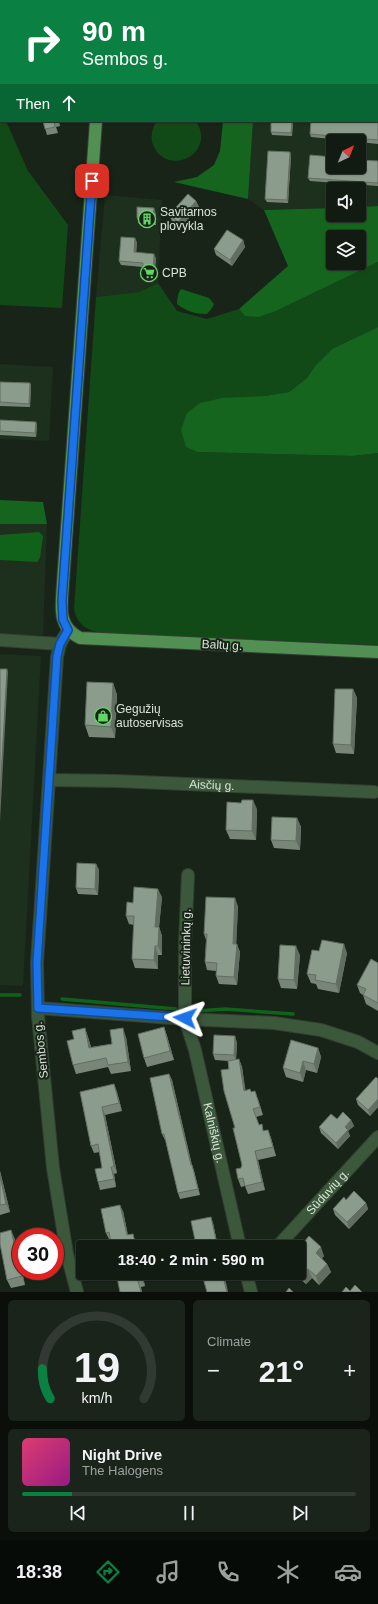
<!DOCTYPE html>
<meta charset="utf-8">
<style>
:root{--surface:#121b12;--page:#1b241b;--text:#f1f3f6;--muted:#9ca19f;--line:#313932;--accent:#0b8043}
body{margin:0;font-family:Helvetica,sans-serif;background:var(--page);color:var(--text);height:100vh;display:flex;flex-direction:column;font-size:15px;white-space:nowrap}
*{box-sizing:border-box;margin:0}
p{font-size:13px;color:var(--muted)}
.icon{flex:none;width:22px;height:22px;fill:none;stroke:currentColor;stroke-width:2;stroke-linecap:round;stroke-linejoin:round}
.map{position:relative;height:1292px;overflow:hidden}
.panel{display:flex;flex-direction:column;gap:8px;padding:8px;background:#0a0f0a;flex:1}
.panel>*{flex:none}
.top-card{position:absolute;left:0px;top:0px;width:378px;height:122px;box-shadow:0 1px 3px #0004,0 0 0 1px var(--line);background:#0b8043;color:#fff;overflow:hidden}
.needle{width:26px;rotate:43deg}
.buttons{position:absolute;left:326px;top:134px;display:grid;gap:8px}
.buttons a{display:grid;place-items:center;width:40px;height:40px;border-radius:4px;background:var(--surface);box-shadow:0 1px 3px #0004,0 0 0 1px var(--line);font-size:20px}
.speed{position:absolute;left:12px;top:1228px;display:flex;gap:8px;font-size:20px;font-weight:700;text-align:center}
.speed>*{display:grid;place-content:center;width:52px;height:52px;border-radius:50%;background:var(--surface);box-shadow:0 1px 3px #0004,0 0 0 1px var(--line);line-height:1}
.speed .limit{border:6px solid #d22;background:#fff;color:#111}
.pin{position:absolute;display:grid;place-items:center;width:34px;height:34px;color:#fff;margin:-17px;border-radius:8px;box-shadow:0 2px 6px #0006}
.me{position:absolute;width:44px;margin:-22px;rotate:274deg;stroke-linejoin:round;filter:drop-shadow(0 0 3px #0008)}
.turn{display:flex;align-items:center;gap:14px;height:84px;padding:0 16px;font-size:18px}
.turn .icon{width:52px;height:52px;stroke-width:2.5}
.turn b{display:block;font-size:28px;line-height:34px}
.then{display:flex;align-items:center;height:38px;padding:0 16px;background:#0003;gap:8px;font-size:15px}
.big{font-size:30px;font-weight:700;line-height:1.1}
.panel .tile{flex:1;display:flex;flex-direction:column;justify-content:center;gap:6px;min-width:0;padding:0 14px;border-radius:6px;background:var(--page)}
.panel .dial{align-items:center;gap:0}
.dial svg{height:104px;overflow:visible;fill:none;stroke:var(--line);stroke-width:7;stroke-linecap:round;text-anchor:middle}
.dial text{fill:var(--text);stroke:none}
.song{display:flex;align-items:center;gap:12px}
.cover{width:48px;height:48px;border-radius:6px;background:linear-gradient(135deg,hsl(340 70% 55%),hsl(310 70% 35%))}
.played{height:4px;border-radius:2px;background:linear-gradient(90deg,var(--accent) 15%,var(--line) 15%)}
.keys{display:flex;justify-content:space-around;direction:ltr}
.heat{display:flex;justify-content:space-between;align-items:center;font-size:22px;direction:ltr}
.panel .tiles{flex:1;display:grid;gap:8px;grid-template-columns:1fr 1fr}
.tile:last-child{grid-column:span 2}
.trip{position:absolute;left:76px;top:1240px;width:230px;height:40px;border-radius:4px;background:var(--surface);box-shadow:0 1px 3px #0004,0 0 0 1px var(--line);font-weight:700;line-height:40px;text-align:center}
.dock{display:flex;height:64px;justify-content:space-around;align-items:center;background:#070b07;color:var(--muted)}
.dock .icon{width:28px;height:28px}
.dock .current{color:var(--accent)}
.dock b{font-size:18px;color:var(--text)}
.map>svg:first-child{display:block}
</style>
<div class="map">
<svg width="378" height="1292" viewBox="0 0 378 1292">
<rect width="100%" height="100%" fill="#182418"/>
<g fill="#1d2f1d" fill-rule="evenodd">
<path d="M377,25L378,206L359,207V189H333V208L264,210L248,199L253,121H377ZM333,141H359V167H333Z"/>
<polygon points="105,195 162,200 158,283 139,292 96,297"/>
<polygon points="0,364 53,367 49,441 0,439"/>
<polygon points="0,524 47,524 43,635 0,635"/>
<polygon points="0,654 41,656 23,986 0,985"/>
</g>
<g fill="#124a17">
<polygon points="0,108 1,121 6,121 28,171 68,225 62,308 0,305"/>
<path d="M157,121H196C217,154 167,178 153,145C150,137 152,128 157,121Z"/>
<path d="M378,262V327L332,349L315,366L307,378L289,392L265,396L198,452L353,456L378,453V645L103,633C89,631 77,626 74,609L96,297L139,292L158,283L177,311L207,319L239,309L245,316L276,311Z"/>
</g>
<g fill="#15651e" fill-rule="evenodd">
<polygon points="223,121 253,121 248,199 174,182 197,177 214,165 220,151"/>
<path d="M378,206V262L276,311L258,317L245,316L239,309L288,266L264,210L333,208V215H359V207ZM333,237H359V263H333Z"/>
<polygon points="378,327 378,453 353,456 198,452 186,447 181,430 187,413 200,403 222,398 265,396 289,392 307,378 315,366 332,349"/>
<polygon points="0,500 43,502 47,524 0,524"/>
</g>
<g fill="#10621a">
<path d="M181,289L209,298L214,304L212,308L207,314C195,314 186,311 177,304C177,299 178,293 181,289Z"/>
<polygon points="39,532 43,536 40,558 37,562 0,560 0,535"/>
</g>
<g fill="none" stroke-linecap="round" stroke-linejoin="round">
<g stroke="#10621a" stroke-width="3.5">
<polyline points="0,995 20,995"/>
<polyline points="62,999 176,1009"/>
<polyline points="197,1011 225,1009 293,1014"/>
</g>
<g stroke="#333f33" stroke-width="14">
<g id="minor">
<polyline points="192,0 209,1"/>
<polyline points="377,15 378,15"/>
<polyline points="68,630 60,644 57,657 37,963 38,1016 53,1168 67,1254 77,1292"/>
<polyline points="0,640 60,644"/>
<path id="s1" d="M49,780L117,781L374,792"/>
<polyline points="188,875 185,943 185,1019 274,1023 321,1030 358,1042 378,1053"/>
<path id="s2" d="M38,1008L185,1019L195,1050L240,1247"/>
<path id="s3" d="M277,1247L378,1137"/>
<polyline points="246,1273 251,1292"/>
</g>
</g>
<g stroke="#333f33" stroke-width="14">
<g id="major">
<polyline points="105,1 105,0"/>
<path d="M96,121L63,582C62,605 56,626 80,638L378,652"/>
</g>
</g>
<use href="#minor" stroke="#3b583b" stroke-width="12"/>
<use href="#major" stroke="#528f53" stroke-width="12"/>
</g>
<g fill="#788678">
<polygon points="0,43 1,46 1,61 0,62"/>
<polygon points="378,117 378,144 359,142 359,141 352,141 311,137 310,134"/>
<polygon points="43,121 59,121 60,126 56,127 58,133 47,135"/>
<polygon points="271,121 293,121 292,136 272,135 271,132"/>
<polygon points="290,152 291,156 288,203 267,202 265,199"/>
<polygon points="378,161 378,186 310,181 308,178"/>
<polygon points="196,201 199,207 180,228 172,221 169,215"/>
<polygon points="156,214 156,225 139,224 137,218"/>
<polygon points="243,240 245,247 232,266 216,255 214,249"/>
<polygon points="137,242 136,252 156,258 154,279 144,278 142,274 143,267 121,265 119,261"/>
<polygon points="0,382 30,383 31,386 30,407 0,406"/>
<polygon points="0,420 36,422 37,425 36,437 0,435"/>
<polygon points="113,683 117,695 115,738 89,737 85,725"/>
<polygon points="353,689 357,698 354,754 336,753 333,744"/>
<polygon points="257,809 256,840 230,839 226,830"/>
<polygon points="297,818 301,827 300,850 274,848 271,840"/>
<polygon points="96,864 99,870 98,895 78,894 76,888"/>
<polygon points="162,897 159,927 162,936 162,955 158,955 158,969 135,968 132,959 134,925 129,924 126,916 133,903"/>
<polygon points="238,906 236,944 240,952 237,985 219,984 216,976 216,971 207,970 205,962 206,940 204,934"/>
<polygon points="319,951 347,953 339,993 318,989 316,984 311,983 307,974"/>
<polygon points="300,955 297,989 281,988 278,979"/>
<polygon points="378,963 378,1011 366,1004 363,995 360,993 357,985"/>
<polygon points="164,1027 167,1036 174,1060 147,1067 144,1058"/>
<polygon points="85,1028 88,1037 91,1047 112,1044 126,1037 131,1071 111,1074 108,1067 76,1074 73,1065 74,1039"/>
<polygon points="237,1042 236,1059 239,1059 242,1067 245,1090 251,1092 258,1099 263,1115 256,1117 259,1125 264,1131 268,1130 271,1138 276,1156 258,1160 265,1190 248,1194 245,1186 241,1187 238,1179 241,1168 242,1165 235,1128 228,1061 215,1060 213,1054"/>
<polygon points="318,1048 321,1057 317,1073 306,1070 303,1082 286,1077 283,1068"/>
<polygon points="169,1074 172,1080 192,1165 194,1171 200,1195 180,1199 178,1193 166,1140 165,1140 162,1134"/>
<polygon points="378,1079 378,1107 370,1116 358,1105 356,1099"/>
<polygon points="114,1084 117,1092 122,1111 105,1115 117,1173 114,1174 116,1187 100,1190 98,1182 102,1168 100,1152 94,1153 91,1146 80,1092"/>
<polygon points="337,1119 351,1120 354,1126 348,1131 350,1136 338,1149 321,1133 319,1127"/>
<polygon points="0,1171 10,1212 0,1215"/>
<polygon points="346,1200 366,1203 368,1209 349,1229 335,1215 333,1209"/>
<polygon points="123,1211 128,1235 133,1234 135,1241 110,1239 109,1239 106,1233"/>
<polygon points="213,1223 218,1247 197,1247 196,1245"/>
<polygon points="15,1239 25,1285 11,1288 7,1280"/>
<polygon points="299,1247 324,1256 322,1258 327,1264 331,1272 319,1285 312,1278 306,1284 293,1273 299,1273"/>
<polygon points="142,1273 145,1286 141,1287 142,1292 120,1292"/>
</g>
<g fill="#626d62">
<polygon points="292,121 293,121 292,136 291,133"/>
<polygon points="290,152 291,156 288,203 287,200"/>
<polygon points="196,201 199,207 180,228 178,222"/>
<polygon points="154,208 156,214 156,225 153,218"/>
<polygon points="135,238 137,242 136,256 134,252"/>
<polygon points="243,240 245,247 232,266 230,260"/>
<polygon points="154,254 156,258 154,279 153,275"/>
<polygon points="30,383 31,386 30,407 29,404"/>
<polygon points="36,422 37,425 36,437 35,433"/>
<polygon points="7,669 8,672 0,821 0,797"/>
<polygon points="113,683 117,695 115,738 111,727"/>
<polygon points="353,689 357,698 354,754 351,745"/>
<polygon points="253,800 257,809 256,840 252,831"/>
<polygon points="297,818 301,827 300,850 296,841"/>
<polygon points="96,864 99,870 98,895 95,889"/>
<polygon points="158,889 162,897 159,927 162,936 162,955 158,946 155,927"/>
<polygon points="235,898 238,906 236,951 233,944"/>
<polygon points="237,944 240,952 237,985 234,977"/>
<polygon points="344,944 347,953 339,993 336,984"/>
<polygon points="155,946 158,955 158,969 154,960"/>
<polygon points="296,946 300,955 297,989 294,980"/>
<polygon points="164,1027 167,1036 174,1060 170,1051"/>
<polygon points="85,1028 88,1037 93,1056 89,1048"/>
<polygon points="123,1028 126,1037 131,1071 128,1062"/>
<polygon points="235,1036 237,1042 236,1061 234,1055"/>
<polygon points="318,1048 321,1057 317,1073 314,1064"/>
<polygon points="239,1059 242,1067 247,1099 244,1091"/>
<polygon points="303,1061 306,1070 303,1082 300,1073"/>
<polygon points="169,1074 172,1080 193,1171 191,1165"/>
<polygon points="114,1084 117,1092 122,1111 119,1103"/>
<polygon points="378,1099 378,1107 370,1116 368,1110"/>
<polygon points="102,1107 105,1115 117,1173 114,1166"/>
<polygon points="351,1120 354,1126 348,1131 350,1136 338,1149 336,1143 345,1127"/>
<polygon points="268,1130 271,1138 276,1156 273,1147"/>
<polygon points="255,1151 258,1160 265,1190 262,1182"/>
<polygon points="192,1165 194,1171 200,1195 198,1189"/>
<polygon points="111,1167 114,1174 116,1187"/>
<polygon points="0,1171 10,1212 6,1204 0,1176"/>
<polygon points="366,1203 368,1209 349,1229 347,1222"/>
<polygon points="120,1205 123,1211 129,1242 127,1235"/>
<polygon points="211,1217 213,1223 218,1247 216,1240"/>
<polygon points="11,1230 15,1239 21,1267 21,1271 22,1271 25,1285 22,1276"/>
<polygon points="133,1234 135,1241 137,1247 136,1247"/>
<polygon points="321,1247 324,1256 319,1262 316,1253"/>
<polygon points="327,1264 331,1272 319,1285 316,1276"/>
<polygon points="308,1269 312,1278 306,1284 302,1275"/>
<polygon points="141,1273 142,1273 145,1286 142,1280"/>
<polygon points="222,1273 226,1282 228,1292 227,1292"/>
</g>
<g fill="#8c9c8c" stroke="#626d62">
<polygon points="0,43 1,46 1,54 0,54"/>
<polygon points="377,43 378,43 378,55 377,54"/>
<rect x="377" y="74" width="1" height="21"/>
<polygon points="377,117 378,117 378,140 310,134 311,121 377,121"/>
<polygon points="43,121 54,121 55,127 45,129"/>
<polygon points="271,121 292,121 291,133 271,132"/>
<polygon points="268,151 290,152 287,200 265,199"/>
<polygon points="310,155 333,157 333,167 359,167 359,160 378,161 378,183 308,178"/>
<polygon points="188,194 196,201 178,222 169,215"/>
<polygon points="137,207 154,208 153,218 137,218"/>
<polygon points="227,230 243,240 230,260 214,249"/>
<polygon points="121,237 135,238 134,252 154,254 153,275 142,274 143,263 119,261"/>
<polygon points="0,382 30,383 29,404 0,402"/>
<polygon points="0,420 36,422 35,433 0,431"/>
<polygon points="0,669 7,669 0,797"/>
<polygon points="87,682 113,683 111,727 85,725"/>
<polygon points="335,689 353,689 351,745 333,744"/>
<polygon points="242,800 253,800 252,831 226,830 227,802 241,803"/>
<polygon points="272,817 297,818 296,841 271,840"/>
<polygon points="77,863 96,864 95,889 76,888"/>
<polygon points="134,887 158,889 155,927 159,927 158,946 155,946 154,960 132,959 134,916 126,916 127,902 133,903"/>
<polygon points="206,897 235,898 233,944 237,944 234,977 216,976 217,963 205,962 207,934 204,934"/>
<polygon points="322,940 344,944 336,984 315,980 316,975 307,974 312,950 319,951"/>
<polygon points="280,945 296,946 294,980 278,979"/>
<polygon points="371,959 378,963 378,1003 363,995 366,989 357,985"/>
<polygon points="164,1027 170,1051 144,1058 138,1034"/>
<polygon points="85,1028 89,1048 112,1044 110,1030 123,1028 128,1062 108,1065 106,1058 73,1065 67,1041 74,1039 72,1031"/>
<polygon points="214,1035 235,1036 234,1055 213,1054"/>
<polygon points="291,1040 318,1048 314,1064 303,1061 300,1073 283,1068"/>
<polygon points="239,1059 244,1091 250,1089 251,1092 255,1091 260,1107 253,1109 259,1125 262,1124 263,1131 268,1130 273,1147 255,1151 262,1182 245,1186 243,1178 238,1179 236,1169 241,1168 242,1165 233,1128 235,1128 224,1091 221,1070 229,1069 228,1061"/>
<polygon points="169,1074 191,1165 192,1165 198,1189 178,1193 164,1134 162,1134 150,1078"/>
<polygon points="376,1077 378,1079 378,1099 368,1110 356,1099"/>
<polygon points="114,1084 119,1103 102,1107 114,1166 111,1167 114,1179 98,1182 95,1169 102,1168 98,1144 91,1146 80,1092"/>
<polygon points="343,1112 351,1120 345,1127 348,1130 336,1143 319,1127 331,1114 337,1119"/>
<polygon points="0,1176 6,1204 0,1205"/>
<polygon points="354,1191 366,1203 347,1222 333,1209 344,1197 346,1200"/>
<polygon points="120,1205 127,1235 133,1234 136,1247 112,1247 109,1232 106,1233 101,1209"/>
<polygon points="211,1217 216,1240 196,1245 191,1221"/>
<polygon points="11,1230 22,1276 7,1280 0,1244 0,1233"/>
<polygon points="309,1236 321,1247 316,1253 327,1264 316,1276 308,1269 302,1275 299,1272 299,1247 296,1247 303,1240 304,1242"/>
<polygon points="116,1273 141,1273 142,1280 138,1281 141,1292 120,1292"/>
<polygon points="222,1273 227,1292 207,1292 203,1278"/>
<polygon points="355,1285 362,1292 342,1292 346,1287 350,1291"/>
<polygon points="289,1288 293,1292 286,1292"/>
</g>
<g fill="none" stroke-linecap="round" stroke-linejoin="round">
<g stroke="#114b97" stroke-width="10">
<polyline id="route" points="92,181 62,601 63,620 68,630 60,644 57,656 37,963 38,1008 185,1018"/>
</g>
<use href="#route" stroke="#1a73e8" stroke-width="7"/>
</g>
<defs>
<g id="building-ring" transform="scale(0.9)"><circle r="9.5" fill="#182418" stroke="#63d468" stroke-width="1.5"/><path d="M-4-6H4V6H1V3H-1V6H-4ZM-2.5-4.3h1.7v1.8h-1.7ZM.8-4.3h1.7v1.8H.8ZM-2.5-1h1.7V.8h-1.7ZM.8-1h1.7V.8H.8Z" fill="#63d468"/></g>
<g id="supermarket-ring" transform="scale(0.9)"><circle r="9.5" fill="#182418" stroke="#63d468" stroke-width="1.5"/><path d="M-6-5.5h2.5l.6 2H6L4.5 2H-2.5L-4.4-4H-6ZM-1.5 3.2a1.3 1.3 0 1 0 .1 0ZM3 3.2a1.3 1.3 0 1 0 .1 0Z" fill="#63d468"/></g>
<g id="shop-ring" transform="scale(0.9)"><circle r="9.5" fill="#182418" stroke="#63d468" stroke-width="1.5"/><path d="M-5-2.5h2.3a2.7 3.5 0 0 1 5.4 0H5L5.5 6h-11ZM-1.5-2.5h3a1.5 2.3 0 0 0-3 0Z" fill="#63d468"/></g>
</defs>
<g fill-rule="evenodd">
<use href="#building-ring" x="147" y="219"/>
<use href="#supermarket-ring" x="149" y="273"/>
<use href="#shop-ring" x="103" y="716"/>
</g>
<g text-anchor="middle" stroke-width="4" stroke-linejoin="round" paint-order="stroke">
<g font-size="12" fill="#dae3da" stroke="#182418" text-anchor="start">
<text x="160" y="216">Savitarnos<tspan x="160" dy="14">plovykla</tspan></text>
<text x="162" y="277">CPB</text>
<text x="116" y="713">Gegužių<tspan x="116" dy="14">autoservisas</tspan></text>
</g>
<g font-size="12" fill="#dae3da" stroke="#182418">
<text transform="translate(222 645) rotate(3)" y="4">Baltų g.</text>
<text dy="4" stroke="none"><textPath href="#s1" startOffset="163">Aisčių g.</textPath></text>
<text transform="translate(186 947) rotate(-89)" y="4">Lietuvininkų g.</text>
<text transform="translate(41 1050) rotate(-96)" y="4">Sembos g.</text>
<text dy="4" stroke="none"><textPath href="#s2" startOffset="265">Kalniškių g.</textPath></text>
<text dy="4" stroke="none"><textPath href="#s3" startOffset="75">Sūduvių g.</textPath></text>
</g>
</g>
</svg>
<div class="buttons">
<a><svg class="needle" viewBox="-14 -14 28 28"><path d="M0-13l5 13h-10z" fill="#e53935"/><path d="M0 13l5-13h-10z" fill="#9ca19f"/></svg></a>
<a><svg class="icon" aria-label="sound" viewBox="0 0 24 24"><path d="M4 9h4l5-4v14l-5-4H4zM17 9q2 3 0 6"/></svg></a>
<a><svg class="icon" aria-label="layers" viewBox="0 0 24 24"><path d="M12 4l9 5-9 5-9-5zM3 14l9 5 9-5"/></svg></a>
</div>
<div class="speed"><div class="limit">30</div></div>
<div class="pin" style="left:92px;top:181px;background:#d93025"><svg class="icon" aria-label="arrive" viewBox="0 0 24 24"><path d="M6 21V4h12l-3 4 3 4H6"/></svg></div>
<svg class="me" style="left:185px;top:1018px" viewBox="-20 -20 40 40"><path d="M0-17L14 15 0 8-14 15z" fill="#1a73e8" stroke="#fff" stroke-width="4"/></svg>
<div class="trip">18:40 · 2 min · 590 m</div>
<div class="top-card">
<div class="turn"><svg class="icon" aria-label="right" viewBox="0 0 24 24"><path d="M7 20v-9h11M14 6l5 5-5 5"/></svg><div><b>90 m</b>Sembos g.</div></div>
<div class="then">Then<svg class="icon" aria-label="ahead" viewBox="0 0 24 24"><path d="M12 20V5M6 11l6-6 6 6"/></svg></div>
</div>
</div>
<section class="panel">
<div class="tiles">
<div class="tile dial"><svg viewBox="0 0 100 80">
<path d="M14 69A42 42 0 1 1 86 69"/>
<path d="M14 69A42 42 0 0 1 8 46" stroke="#0b8043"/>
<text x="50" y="56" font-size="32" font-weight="700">19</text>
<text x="50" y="72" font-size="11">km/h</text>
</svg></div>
<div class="tile"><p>Climate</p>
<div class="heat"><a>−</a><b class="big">21°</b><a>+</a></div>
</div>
<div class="tile">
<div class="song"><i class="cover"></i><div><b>Night Drive</b><p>The Halogens</p></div></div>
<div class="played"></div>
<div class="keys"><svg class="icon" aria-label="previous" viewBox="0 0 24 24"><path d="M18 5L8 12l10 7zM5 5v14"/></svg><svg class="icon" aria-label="pause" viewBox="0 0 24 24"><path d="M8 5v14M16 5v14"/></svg><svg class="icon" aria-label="next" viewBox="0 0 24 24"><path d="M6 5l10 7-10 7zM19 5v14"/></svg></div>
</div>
</div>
</section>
<nav class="dock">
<b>18:38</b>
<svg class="icon current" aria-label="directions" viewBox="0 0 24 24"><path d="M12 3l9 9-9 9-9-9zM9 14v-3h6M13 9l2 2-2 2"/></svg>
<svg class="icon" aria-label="music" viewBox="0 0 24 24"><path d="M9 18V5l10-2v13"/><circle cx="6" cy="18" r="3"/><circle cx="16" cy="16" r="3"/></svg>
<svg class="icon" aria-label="phone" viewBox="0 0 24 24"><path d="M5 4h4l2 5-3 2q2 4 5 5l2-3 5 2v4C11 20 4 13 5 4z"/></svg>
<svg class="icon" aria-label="climate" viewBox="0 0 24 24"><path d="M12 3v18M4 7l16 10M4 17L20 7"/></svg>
<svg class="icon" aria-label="car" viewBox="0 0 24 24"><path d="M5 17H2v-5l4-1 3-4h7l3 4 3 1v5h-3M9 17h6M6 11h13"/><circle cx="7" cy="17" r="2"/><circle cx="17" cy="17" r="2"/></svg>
</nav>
